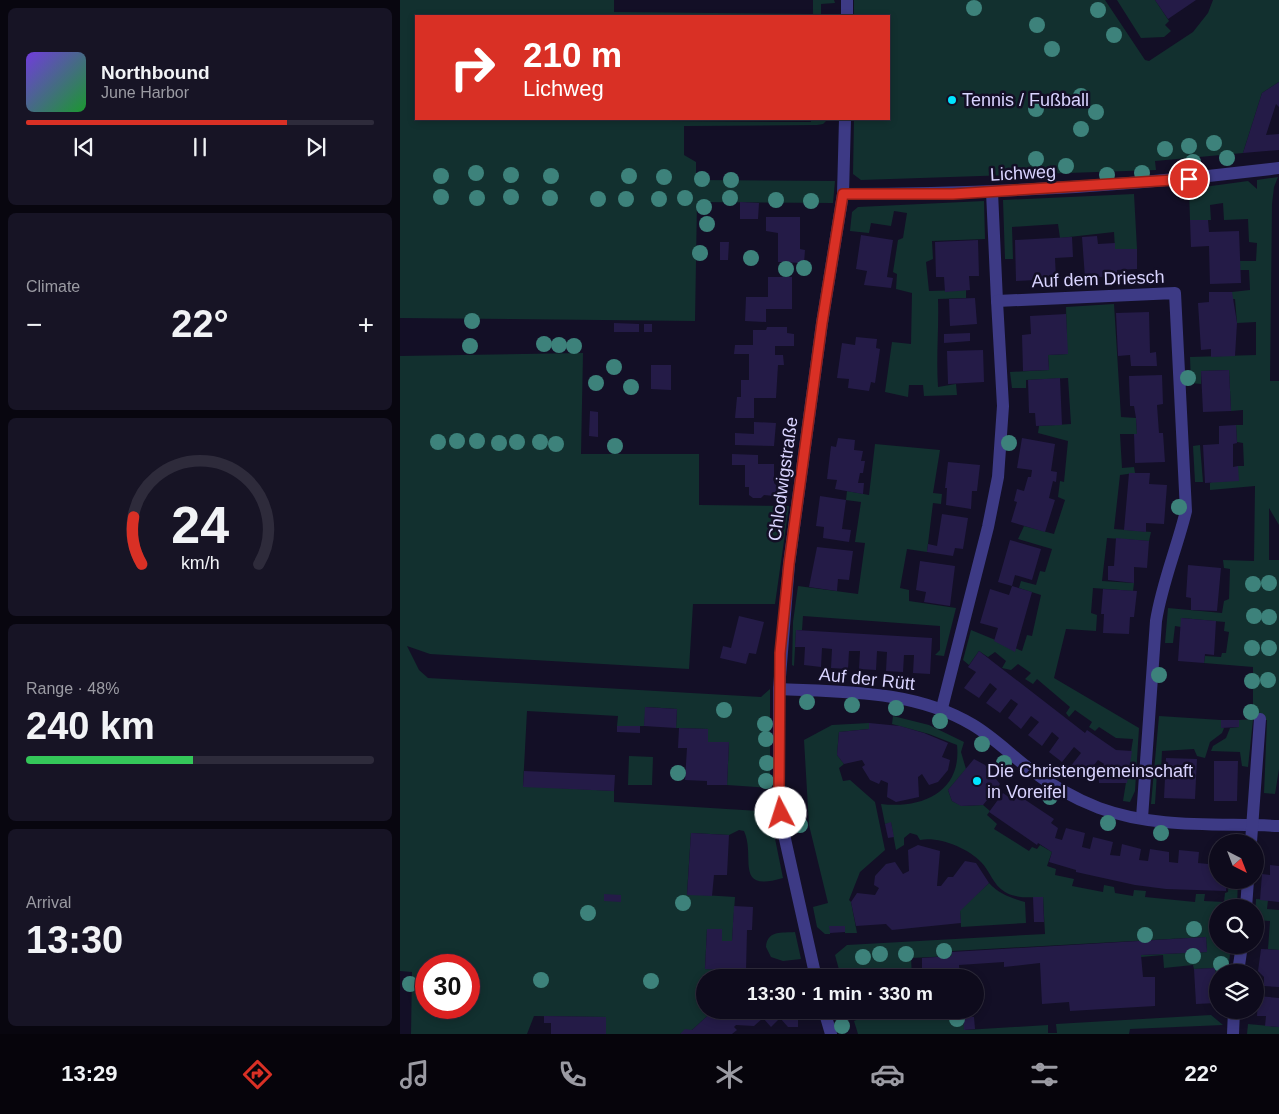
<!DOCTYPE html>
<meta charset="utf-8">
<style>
:root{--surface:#0e0b1c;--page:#171425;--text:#f1f3f6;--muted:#9b9ba3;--line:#2e2b3b;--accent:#d93025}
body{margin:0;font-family:Arial,sans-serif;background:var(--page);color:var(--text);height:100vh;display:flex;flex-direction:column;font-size:19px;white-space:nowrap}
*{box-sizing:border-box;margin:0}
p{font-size:16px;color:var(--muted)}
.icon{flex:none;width:28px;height:28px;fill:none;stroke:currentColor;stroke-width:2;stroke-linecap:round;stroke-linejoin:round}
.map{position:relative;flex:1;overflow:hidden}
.panel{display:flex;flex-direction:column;gap:8px;padding:8px;background:#08060f;width:400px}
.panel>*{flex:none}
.banner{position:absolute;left:15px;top:15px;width:475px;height:105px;border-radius:0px;box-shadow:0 2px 8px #0003,0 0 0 1px var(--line);background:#d93025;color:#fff;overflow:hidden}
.needle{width:32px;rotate:138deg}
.tools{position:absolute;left:809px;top:834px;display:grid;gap:10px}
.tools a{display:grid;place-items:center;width:55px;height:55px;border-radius:50%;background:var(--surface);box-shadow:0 2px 8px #0003,0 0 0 1px var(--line);font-size:25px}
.speed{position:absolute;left:15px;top:954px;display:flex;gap:10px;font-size:25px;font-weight:700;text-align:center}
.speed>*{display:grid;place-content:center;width:65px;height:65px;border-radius:50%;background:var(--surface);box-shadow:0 2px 8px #0003,0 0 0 1px var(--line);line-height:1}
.speed .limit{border:8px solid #d22;background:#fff;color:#111}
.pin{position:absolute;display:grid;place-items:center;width:42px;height:42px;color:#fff;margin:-21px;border:2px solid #fff;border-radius:50%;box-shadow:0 1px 5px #0007}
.me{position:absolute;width:55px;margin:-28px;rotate:355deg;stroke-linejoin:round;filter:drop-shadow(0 0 4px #0008)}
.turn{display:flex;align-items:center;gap:18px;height:105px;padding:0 25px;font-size:22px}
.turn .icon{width:65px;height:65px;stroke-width:2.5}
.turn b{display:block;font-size:35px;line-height:42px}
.big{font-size:38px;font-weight:800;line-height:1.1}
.panel .widget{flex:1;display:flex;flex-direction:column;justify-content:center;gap:8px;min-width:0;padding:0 18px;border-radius:8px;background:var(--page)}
.panel .dial{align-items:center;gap:0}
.dial svg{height:130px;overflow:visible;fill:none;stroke:var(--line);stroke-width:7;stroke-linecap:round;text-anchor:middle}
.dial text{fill:var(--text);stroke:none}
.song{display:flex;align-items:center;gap:15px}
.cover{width:60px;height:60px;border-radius:8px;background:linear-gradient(135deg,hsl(260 70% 55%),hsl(130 70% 35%))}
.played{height:5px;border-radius:2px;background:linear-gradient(90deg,var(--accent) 75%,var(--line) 75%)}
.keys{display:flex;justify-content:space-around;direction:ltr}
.heat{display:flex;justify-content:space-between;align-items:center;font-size:28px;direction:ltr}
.charge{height:8px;border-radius:4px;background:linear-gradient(90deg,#34c759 48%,var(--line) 0)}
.trip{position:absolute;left:296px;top:969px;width:288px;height:50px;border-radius:25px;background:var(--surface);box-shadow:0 2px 8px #0003,0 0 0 1px var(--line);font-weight:800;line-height:50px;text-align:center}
.tabs{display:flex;height:80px;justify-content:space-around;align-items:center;background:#06040b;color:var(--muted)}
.tabs .icon{width:35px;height:35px}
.tabs .on{color:var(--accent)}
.tabs b{font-size:22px;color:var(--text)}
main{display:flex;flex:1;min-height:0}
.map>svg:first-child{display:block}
</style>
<main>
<section class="panel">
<div class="widget">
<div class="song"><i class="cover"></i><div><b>Northbound</b><p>June Harbor</p></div></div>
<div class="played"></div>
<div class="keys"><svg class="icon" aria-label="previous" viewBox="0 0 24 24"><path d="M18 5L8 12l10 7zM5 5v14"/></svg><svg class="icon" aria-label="pause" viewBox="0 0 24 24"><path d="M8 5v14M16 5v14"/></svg><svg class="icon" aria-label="next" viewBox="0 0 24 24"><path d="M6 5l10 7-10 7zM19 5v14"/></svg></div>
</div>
<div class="widget"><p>Climate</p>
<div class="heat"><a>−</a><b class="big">22°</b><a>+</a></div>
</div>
<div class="widget dial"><svg viewBox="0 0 100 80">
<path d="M14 69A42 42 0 1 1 86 69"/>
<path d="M14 69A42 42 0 0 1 9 40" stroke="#d93025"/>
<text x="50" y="56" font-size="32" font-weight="700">24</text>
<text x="50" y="72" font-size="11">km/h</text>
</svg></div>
<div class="widget"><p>Range · 48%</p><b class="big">240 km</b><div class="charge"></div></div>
<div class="widget"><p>Arrival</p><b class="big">13:30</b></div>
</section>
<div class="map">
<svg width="879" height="1034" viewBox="0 0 879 1034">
<rect width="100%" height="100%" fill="#130f26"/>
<g fill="#12302f" fill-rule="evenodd">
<polygon points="0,0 214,0 214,12 413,14 413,0 434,0 435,3 421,4 421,16 16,16 16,119 411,122 411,119 428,119 423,124 417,125 284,126 284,155 296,162 296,174 300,180 435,181 433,203 297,202 295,321 0,318"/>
<polygon points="454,0 705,0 745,60 749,61 793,32 808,13 813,0 879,0 879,82 862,93 843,153 755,161 756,170 461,180 453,174 454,119 489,119 489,16 454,16"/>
<polygon points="717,0 755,0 769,21 765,25 771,31 764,37 741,38"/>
<polygon points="878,177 874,187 872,204 870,381 879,381 879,525 869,508 869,560 879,560 879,769 875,794 864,793 867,720 853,720 848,767 842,766 840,752 811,751 813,746 826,738 830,728 839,727 839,720 853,719 853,667 804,663 805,656 821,657 822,653 826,653 829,632 824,631 825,622 782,618 781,627 775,626 773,643 765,643 768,608 822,613 824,601 829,599 830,569 824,568 823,560 854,561 855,486 810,490 810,483 838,466 844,466 843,443 837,442 836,425 843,425 843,410 831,411 829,370 801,371 801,384 791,383 790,357 856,355 856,322 837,323 835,299 832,299 832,292 850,290 849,270 840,270 840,261 856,261 857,243 849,242 848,219 824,220 823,203 810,205 811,220 790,220 789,189 848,181 857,189 857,180"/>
<polygon points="734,194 737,249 715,249 714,232 660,238 658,224 612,227 613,259 605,259 603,200"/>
<path d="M584,201L585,239L532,241L533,259L526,262L529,291L566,290V298L538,299C539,329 536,357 538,387L556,384L557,395L524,396L523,385H509L508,397L485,392L492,342L511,344L512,293L496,289L497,274L493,272L498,240L503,238L507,213L494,211L491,226L471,223L469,233L450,231L452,212L458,207Z"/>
<polygon points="714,304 721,417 736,418 737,434 720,434 722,468 734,467 735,473 720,475 714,529 751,532 749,541 707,538 702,581 734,583 733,591 693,588 691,613 697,615 696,631 666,629 654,678 739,728 735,791 730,802 723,801 733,739 716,738 699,727 695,731 689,727 692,722 675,710 669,717 666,713 670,707 637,679 633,684 625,679 631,673 618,664 611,670 602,668 606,661 595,652 588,657 579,651 569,665 563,660 571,630 622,651 627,635 632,636 641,595 619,588 621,581 636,585 640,571 645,572 652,549 618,539 624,526 654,534 665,500 658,497 660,481 664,482 668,441 638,433 639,426 671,424 668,378 626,380 626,388 612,388 610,372 649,370 648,355 667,354 666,307"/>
<path d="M183,353L181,454H299V505L389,506L375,604H293L289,669L30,654L7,646L19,670L28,678L361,697L370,689V788L327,785L329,742H308V729L276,728L277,709L246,707L244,726H217L218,716L127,711L123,786L214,791V802L359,811L371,819L383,878C333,893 356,857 344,831L339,830L329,835L291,833L287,894L335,897L332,941H322V930L307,929L305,969L346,971L347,977L305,978V1010H314L292,1030L280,1034H206V1017L134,1016L127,1034H11L12,972L0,971V356ZM26,965H69V1008H26Z"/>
<polygon points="475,444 540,450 533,493 542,494 541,504 533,503 527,552 507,549 500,588 509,590 509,601 556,608 544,656 535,655 540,650 540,626 403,616 402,630 396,630 394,666 392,665 393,622 398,586 458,594 465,543 455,542 461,502 446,500 447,491 469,495"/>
<polygon points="800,445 803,482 795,482 793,446"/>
<path d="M493,716L529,725L564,742L561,752L566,769L548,790L552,801L562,806L583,805L590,811L587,815L597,824L594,829L629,851L632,847L637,849L640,845L652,852L647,866L656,869L655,875L674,879L672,886L703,892L704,885L714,887L715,893L733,896L734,890L746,891L745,897L795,902L796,894H805L804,901L824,902L825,893L828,892L829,880H838L837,907L818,908V945H831L828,972H818L817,983H816L815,968L794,969L793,965L764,968L763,955L741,957V955L807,952L806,937L552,951V956L511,958L512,977H441L435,955L447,945L645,934L643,897C630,897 617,899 605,892C593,885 590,871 581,862C568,848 538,836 520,840L517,835L510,833L504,838V845L496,850L491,823L485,824L481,804C522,809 562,792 557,745L529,734L492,724Z"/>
<polygon points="759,716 821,720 821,728 824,728 822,733 810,742 805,758 797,756 794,749 762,751 761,773 757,773 755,804 751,804"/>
<polygon points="469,723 469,729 439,732 437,755 444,764 439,768 443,781 450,780 475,802 485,850 460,872 449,900 451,902 457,933 445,933 444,926 430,926 430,934 425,934 417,927 413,907 428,903 409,825 404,740 432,725"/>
<polygon points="229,756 253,757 252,785 228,785"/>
<path d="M589,883C599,894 611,898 625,902L626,923L561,927L560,910Z"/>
<polygon points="856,899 868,900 867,909 879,910 879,950 868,949 870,921 855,920"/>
<path d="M395,932L401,959L383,961L371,957L366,947C367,930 382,933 395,932Z"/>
<polygon points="563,1011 565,1030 648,1025 648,1033 657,1033 656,1024 811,1015 823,1025 730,1029 729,1034 458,1034 454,1021 461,1018"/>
<polygon points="848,1024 879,1027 879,1034 847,1034"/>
</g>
<g fill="#241b47">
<polygon points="755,0 796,0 768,19"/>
<polygon points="879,82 879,107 876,104 866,135 879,134 879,150 843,153 862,93"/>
<polygon points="340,202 359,203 358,219 340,219"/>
<polygon points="366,217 400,217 400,249 405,250 404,263 378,262 378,233 366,231"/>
<polygon points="790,220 808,220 809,232 839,231 841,283 810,284 809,246 791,247"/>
<polygon points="461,235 493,240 487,277 493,278 491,288 464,285 467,271 456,269"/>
<polygon points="697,236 698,244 715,243 715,249 737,249 737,269 717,270 717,276 685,278 682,237"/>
<polygon points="672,237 673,257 655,258 656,279 616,281 615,240"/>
<polygon points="578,240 579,276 569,276 570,290 545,292 544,277 536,277 535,242"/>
<polygon points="320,242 329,242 328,260 320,260"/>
<polygon points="368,277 392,277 392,309 366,309 366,322 345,321 346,297 368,297"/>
<polygon points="809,292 832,292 837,323 835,356 811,357 811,349 801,350 798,303 809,302"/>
<polygon points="575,298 577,324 550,326 549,299"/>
<polygon points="749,312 750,353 756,352 757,366 731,366 730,355 718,356 716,313"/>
<polygon points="666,314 668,354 648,355 649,370 623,371 622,335 631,334 630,316"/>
<polygon points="214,323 239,324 239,332 214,332"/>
<rect x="244" y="324" width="8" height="8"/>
<polygon points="367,327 387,327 387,333 394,334 394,346 375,346 375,355 383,355 384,365 378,365 376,398 354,398 354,418 335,418 337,397 341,397 341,380 349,380 349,354 334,354 335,345 353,345 353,330 366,330"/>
<polygon points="570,333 570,341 544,343 544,334"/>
<polygon points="456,337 477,339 476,348 480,349 475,383 471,382 469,391 448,388 449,379 437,378 442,343 455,345"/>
<polygon points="583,350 584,382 548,384 547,351"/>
<polygon points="251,365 271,365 271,390 251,389"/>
<polygon points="829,370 831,411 803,412 801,371"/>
<polygon points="762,375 763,404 757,405 759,433 763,433 765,462 735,463 734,434 737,434 736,418 734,406 730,406 729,376"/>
<polygon points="660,378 662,425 636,426 635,413 629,413 628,380"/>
<polygon points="190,411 198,412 198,437 189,436"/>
<polygon points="354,422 376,423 374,446 335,445 335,433 354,434"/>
<polygon points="836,425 837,443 833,444 833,467 838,466 839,481 805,483 803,445 819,444 819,426"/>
<polygon points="438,438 455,440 454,450 463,451 461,461 465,461 463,473 460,473 458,483 464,483 463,494 435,489 437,480 427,479 431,446 436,447"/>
<polygon points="622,438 655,444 651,471 657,472 656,482 653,481 649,498 655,500 645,532 611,522 617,502 614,501 617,489 624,491 628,477 631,477 632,470 617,468"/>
<polygon points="332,454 358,455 358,464 374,464 374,483 377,486 377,493 374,496 364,495 361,498 353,498 349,495 349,487 345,487 345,465 332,465"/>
<polygon points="548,462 580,465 577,491 572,491 571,509 546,505 547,488 545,488"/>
<polygon points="729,473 750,473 749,484 767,485 764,524 746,523 746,532 724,530"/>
<polygon points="420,496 446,500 442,529 451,530 449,542 423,538 424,527 416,526"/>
<polygon points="542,514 568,518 563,549 555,548 553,556 527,552 528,544 537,546"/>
<polygon points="716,538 749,541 747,568 734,567 734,583 708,580 708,566 714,566"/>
<polygon points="610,540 641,549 632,580 615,575 612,586 632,592 615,652 594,641 598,628 580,623 590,589 609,595 612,586 598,582"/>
<polygon points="417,547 453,551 449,580 438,579 437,591 409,587"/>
<polygon points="520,561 555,566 550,606 524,602 526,592 516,590"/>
<polygon points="788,565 821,568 817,611 791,610 791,598 786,597"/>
<polygon points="703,589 737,591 734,617 730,617 729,634 703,633 704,614 701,614"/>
<polygon points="339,616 364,622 356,654 349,653 346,664 320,658 323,646 331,648"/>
<polygon points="781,618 816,621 814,655 805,654 804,663 778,661"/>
<polygon points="396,630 532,638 530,674 513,673 514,655 504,655 503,672 486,671 487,652 477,651 476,670 459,669 460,651 449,651 448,669 431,668 432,649 422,648 421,667 404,665 405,647 395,647"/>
<polygon points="579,651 685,733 687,730 716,750 732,751 727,783 699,783 698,772 704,764 698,760 684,778 670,767 681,753 674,747 662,762 649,752 659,738 652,732 642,746 628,735 639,722 631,716 621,729 608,718 618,704 611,699 600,713 586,703 597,689 590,683 579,698 564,688 576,672 568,667"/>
<polygon points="245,707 277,709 276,728 244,726"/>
<polygon points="821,720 839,720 839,727 821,728"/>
<polygon points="469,723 500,726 524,733 548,743 542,757 550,760 548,770 538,782 529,785 522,774 518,777 519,797 496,802 487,797 488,783 481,780 479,784 470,780 462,767 465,765 462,760 444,764 437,755 439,732 469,729"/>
<polygon points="217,726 240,726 240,733 217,732"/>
<polygon points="279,728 308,729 308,742 329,742 327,785 307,785 307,781 285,780 287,748 278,748"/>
<polygon points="766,758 797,759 795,799 764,798"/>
<polygon points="574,759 585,765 600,784 583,805 561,806 552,801 548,790"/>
<polygon points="814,761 838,761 837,801 814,801"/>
<polygon points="124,771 215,775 214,791 123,787"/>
<polygon points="603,793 614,801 618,795 654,819 651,823 658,828 655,838 662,840 666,828 685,833 682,847 690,849 693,837 713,842 710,855 720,856 722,844 741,849 739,860 748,861 750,849 769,852 769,862 778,863 779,850 799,852 798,863 808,864 810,852 818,853 818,880 827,880 826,891 766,889 735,885 676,872 676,870 649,862 652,852 638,843 637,845 589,812"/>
<polygon points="491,822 494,837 488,838 485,824"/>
<polygon points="291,833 329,835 327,875 314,875 312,896 287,895"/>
<polygon points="518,845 540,851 537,886 541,886 548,877 553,877 565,861 576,863 589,883 560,911 561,923 492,930 486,924 456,926 451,902 457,893 475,895 479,888 474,885 475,876 486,864 495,862 503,874 509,871 508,850"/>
<polygon points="870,865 879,866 879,902 860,900 862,874 870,875"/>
<polygon points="204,894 221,895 221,902 204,901"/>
<polygon points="633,897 643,897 644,922 634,922"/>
<polygon points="334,906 353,907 352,930 347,930 346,971 305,969 307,929 322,929 322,941 332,941"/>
<polygon points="429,926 445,926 445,932 430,933"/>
<polygon points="806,937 807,952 741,955 743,977 755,977 755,1006 670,1011 669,1002 642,1004 640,963 604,967 604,962 559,965 560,978 525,978 525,971 522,971 522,958 552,956 551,952"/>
<polygon points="861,949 879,950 879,987 864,986 864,977 858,971"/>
<polygon points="815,968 817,1003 796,1004 794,969"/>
<polygon points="858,996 879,998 879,1027 865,1026 866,1016 857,1016"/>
<polygon points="314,1010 392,1010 398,1017 398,1027 388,1027 380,1018 371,1027 363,1018 354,1026 336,1025 334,1027 337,1030 332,1034 280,1034 285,1029 292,1030"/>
<polygon points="144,1016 206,1017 206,1034 151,1034 151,1023 144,1023"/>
<polygon points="563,1017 574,1017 575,1029 564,1030"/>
</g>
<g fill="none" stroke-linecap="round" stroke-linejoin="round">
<g stroke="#3d3a85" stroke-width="12">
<polyline points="447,16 447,0"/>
<polyline points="592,192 597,301"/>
<path d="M443,194C589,194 734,186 879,168"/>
<path d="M379,689C445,692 515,690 573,725C593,737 609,753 627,767C649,784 673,798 699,808C756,829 819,823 879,826"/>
<path d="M542,708L588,527L598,477L603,406L597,301L775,293L786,511C777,548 762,583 756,621L742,818"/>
<polyline points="851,842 860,719"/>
<polyline points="846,908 848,880"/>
<polyline points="838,972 842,945"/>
<polyline points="416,978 383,830 379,796 379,689 389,564 422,323 443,194 445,119"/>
<polyline points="424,1010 431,1034"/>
<polyline points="833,1034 834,1010"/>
</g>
</g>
<g fill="#3d827b">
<circle cx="574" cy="8" r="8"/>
<circle cx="698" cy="10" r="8"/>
<circle cx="637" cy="25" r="8"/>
<circle cx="714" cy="35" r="8"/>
<circle cx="652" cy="49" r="8"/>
<circle cx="681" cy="96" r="8"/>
<circle cx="636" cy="109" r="8"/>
<circle cx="696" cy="112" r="8"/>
<circle cx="681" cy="129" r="8"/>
<circle cx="814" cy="143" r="8"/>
<circle cx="789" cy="146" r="8"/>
<circle cx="765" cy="149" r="8"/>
<circle cx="827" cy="158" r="8"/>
<circle cx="636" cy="159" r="8"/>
<circle cx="793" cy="162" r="8"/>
<circle cx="666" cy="166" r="8"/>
<circle cx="76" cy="173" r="8"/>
<circle cx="742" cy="173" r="8"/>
<circle cx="111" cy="175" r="8"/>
<circle cx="707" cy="175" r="8"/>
<circle cx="41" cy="176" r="8"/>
<circle cx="151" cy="176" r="8"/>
<circle cx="229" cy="176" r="8"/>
<circle cx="264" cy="177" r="8"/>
<circle cx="302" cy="179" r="8"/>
<circle cx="331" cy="180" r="8"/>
<circle cx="41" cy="197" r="8"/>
<circle cx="111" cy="197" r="8"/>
<circle cx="77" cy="198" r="8"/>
<circle cx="150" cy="198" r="8"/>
<circle cx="285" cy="198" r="8"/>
<circle cx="330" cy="198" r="8"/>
<circle cx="198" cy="199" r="8"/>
<circle cx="226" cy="199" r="8"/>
<circle cx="259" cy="199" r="8"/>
<circle cx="376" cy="200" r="8"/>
<circle cx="411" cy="201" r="8"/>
<circle cx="304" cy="207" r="8"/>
<circle cx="307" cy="224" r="8"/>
<circle cx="300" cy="253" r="8"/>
<circle cx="351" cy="258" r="8"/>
<circle cx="404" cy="268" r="8"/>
<circle cx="386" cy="269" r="8"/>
<circle cx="72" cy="321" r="8"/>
<circle cx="144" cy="344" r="8"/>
<circle cx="159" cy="345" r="8"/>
<circle cx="70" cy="346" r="8"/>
<circle cx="174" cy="346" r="8"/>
<circle cx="214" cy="367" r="8"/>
<circle cx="788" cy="378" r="8"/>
<circle cx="196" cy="383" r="8"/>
<circle cx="231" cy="387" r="8"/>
<circle cx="57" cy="441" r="8"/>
<circle cx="77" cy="441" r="8"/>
<circle cx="38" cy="442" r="8"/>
<circle cx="117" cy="442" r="8"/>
<circle cx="140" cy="442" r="8"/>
<circle cx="99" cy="443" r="8"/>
<circle cx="609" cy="443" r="8"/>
<circle cx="156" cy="444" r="8"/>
<circle cx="215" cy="446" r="8"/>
<circle cx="779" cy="507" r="8"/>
<circle cx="869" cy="583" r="8"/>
<circle cx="853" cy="584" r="8"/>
<circle cx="854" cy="616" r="8"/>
<circle cx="869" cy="617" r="8"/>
<circle cx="852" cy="648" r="8"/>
<circle cx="869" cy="648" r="8"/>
<circle cx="759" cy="675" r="8"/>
<circle cx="868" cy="680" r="8"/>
<circle cx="852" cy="681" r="8"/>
<circle cx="407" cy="702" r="8"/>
<circle cx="452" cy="705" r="8"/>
<circle cx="496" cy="708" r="8"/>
<circle cx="324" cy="710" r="8"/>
<circle cx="851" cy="712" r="8"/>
<circle cx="540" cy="721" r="8"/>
<circle cx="365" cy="724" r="8"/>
<circle cx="366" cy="739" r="8"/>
<circle cx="582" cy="744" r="8"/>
<circle cx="367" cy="763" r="8"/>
<circle cx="604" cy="763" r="8"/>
<circle cx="278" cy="773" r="8"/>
<circle cx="366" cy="781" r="8"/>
<circle cx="650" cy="797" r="8"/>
<circle cx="708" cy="823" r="8"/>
<circle cx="400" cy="825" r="8"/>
<circle cx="761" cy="833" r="8"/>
<circle cx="283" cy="903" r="8"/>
<circle cx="188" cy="913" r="8"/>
<circle cx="794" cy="929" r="8"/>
<circle cx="745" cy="935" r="8"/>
<circle cx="544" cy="951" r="8"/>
<circle cx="480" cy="954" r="8"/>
<circle cx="506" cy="954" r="8"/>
<circle cx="793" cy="956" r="8"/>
<circle cx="463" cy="957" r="8"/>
<circle cx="821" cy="964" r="8"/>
<circle cx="141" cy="980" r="8"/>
<circle cx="251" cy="981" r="8"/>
<circle cx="10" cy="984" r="8"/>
<circle cx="557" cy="1019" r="8"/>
<circle cx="442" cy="1026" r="8"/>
</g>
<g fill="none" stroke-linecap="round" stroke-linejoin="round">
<g stroke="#8d1f18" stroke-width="12">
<polyline id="route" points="381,813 379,796 380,653 389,564 422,323 443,194 553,194 789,179"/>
</g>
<use href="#route" stroke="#d93025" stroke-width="9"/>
</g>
<g fill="#00e5ff" stroke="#130f26" stroke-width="2">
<circle cx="552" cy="100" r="5"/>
<circle cx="577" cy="781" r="5"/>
</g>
<g text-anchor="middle" stroke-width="5" stroke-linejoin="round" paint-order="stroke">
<g font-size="18" fill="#d9d4ff" stroke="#130f26" text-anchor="start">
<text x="562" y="106">Tennis / Fußball</text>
<text x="587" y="777">Die Christengemeinschaft<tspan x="587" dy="21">in Voreifel</tspan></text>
</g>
<g font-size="18" fill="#d9d4ff" stroke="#130f26">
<text transform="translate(623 173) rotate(-3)" y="6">Lichweg</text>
<text transform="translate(698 279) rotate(-2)" y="6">Auf dem Driesch</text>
<text transform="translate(383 479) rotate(-82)" y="6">Chlodwigstraße</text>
<text transform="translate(467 679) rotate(6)" y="6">Auf der Rütt</text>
</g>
</g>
</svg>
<div class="tools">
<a><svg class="needle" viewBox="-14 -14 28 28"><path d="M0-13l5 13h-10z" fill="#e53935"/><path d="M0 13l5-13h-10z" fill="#9b9ba3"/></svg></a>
<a><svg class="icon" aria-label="search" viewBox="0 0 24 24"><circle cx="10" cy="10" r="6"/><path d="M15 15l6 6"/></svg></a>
<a><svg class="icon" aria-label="layers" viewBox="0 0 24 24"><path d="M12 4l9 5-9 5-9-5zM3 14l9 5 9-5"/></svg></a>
</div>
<div class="speed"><div class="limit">30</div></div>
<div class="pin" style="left:789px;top:179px;background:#d93025"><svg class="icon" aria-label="arrive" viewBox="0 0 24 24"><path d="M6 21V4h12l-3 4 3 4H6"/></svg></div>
<svg class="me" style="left:381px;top:813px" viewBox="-20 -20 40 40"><circle r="19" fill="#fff"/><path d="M0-13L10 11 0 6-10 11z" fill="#d93025"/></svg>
<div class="trip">13:30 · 1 min · 330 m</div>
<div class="banner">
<div class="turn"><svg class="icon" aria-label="right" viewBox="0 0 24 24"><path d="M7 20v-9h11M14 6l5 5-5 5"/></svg><div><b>210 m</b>Lichweg</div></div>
</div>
</div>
</main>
<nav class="tabs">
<b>13:29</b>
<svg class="icon on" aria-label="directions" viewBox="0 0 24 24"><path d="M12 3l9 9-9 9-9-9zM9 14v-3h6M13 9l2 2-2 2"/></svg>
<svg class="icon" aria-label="music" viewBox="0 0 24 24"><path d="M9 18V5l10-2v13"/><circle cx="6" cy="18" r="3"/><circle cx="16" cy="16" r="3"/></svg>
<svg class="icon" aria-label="phone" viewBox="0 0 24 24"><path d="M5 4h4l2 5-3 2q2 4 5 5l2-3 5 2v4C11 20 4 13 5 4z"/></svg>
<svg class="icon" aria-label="climate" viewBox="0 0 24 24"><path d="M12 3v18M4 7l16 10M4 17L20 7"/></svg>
<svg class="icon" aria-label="car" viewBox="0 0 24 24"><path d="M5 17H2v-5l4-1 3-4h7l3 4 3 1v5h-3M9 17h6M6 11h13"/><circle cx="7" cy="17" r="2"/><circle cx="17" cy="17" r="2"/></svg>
<svg class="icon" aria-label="filters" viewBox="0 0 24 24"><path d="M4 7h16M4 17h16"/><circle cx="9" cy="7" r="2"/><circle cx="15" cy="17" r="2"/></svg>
<b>22°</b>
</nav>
